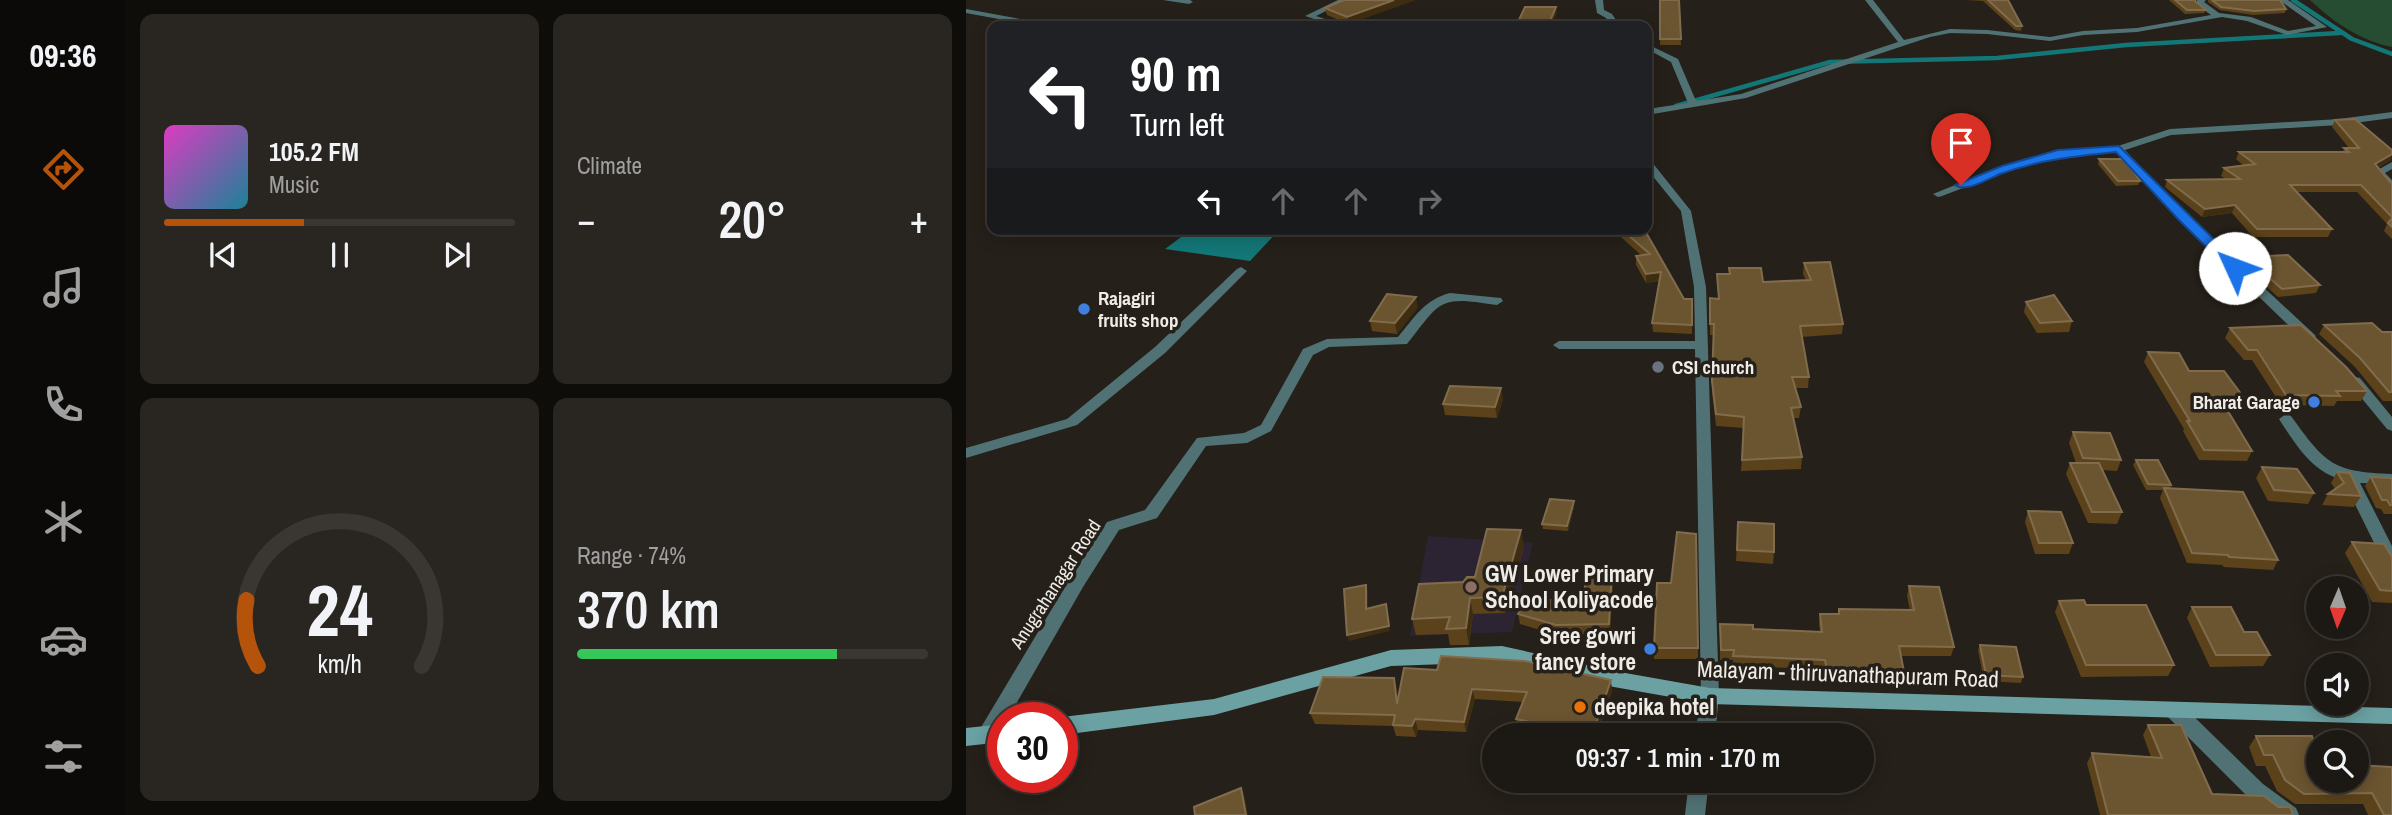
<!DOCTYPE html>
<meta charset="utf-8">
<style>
:root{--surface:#1c1813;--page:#292521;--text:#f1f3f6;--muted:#a0a0a0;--line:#3a3733;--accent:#b45309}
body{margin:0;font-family:"Archivo Narrow",sans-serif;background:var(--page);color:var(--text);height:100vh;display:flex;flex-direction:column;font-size:26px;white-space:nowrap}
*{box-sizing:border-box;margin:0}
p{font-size:23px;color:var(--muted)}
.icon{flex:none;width:38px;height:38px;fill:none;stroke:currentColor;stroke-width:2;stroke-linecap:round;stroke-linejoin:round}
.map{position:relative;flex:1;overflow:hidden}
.side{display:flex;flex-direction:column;gap:14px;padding:14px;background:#0f0d0a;width:840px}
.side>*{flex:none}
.guide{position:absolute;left:21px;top:21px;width:665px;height:214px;border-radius:14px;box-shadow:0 4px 18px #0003,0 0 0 2px var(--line);background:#202124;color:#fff;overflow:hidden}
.needle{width:46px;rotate:182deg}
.tools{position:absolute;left:1340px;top:576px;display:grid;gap:14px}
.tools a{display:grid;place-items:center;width:63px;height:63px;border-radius:50%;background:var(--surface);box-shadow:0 4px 18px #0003,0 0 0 2px var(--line);font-size:35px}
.speed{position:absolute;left:21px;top:702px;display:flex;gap:14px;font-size:35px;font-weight:700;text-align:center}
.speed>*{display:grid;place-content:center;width:91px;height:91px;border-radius:50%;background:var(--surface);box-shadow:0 4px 18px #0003,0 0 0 2px var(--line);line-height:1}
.speed .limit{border:10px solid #d22;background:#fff;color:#111}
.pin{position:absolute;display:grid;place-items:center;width:60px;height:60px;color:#fff;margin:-72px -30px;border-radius:50% 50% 50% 0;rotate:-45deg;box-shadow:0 0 7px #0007}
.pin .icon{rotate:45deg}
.me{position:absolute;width:77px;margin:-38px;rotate:313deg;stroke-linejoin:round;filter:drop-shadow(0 0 5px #0008)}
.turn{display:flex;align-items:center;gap:24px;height:147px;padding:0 28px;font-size:32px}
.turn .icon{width:91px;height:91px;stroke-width:2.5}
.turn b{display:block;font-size:49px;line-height:60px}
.lanes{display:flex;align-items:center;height:66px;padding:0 28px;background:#0003;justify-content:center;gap:35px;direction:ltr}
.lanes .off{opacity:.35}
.big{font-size:52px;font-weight:600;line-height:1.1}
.side .widget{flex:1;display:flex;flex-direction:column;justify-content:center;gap:10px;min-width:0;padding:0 24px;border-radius:14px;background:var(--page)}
.side .dial{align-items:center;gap:0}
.dial svg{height:182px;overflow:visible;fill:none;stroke:var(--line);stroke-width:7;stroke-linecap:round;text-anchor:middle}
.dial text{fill:var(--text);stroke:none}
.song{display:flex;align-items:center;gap:21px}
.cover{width:84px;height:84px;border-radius:10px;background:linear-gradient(135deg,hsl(310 70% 55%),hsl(190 70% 35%))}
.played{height:7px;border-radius:4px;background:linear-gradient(90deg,var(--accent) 40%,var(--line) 40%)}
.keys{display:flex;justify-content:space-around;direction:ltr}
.heat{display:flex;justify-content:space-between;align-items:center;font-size:38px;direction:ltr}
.charge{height:10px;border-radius:5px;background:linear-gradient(90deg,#34c759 74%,var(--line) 0)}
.side .tiles{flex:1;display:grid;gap:14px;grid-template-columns:repeat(2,1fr)}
.trip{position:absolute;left:516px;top:723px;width:392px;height:70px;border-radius:35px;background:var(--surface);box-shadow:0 4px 18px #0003,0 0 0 2px var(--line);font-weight:600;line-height:70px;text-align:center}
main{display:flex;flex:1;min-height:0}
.menu{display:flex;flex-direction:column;width:126px;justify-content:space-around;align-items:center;background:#0b0a08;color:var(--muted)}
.menu .icon{width:49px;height:49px}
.menu .active{color:var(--accent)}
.menu b{font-size:32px;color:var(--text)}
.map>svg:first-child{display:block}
</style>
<main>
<nav class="menu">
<b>09:36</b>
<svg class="icon active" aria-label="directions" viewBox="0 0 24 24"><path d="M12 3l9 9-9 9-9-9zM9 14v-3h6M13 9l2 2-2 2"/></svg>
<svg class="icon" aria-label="music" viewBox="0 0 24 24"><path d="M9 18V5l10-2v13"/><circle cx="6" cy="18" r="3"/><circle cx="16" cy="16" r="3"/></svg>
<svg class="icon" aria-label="phone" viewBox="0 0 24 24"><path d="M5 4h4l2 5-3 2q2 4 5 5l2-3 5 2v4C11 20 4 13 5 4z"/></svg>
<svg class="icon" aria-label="climate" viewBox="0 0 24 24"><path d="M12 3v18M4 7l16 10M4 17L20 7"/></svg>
<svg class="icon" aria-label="car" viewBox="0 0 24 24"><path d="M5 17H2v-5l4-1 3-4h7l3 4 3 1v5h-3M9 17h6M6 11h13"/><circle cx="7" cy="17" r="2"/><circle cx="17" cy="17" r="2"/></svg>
<svg class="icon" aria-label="filters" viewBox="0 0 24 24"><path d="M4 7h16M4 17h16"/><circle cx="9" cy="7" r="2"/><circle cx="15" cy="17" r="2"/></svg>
</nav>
<section class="side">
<div class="tiles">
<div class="widget">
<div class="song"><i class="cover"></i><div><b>105.2 FM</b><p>Music</p></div></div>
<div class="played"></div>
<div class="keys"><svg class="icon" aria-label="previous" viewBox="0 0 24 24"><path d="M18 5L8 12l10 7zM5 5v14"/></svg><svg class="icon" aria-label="pause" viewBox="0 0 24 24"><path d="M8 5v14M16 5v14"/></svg><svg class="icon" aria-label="next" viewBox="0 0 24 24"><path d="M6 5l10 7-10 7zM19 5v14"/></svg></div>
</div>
<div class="widget"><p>Climate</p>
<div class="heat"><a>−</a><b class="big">20°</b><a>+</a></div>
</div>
<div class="widget dial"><svg viewBox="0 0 100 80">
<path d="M14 69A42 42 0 1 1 86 69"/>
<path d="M14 69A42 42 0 0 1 9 40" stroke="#b45309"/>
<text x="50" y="56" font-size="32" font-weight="700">24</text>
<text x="50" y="72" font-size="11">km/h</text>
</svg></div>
<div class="widget"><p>Range · 74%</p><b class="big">370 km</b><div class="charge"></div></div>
</div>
</section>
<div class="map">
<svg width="1426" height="815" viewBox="0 0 1426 815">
<rect width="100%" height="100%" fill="#252019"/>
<polygon fill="#2d2433" points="462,536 567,543 546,632 444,636"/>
<path fill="#264d32" d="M1344,0H1426V47C1395,41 1367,22 1344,0Z"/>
<polygon fill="#137777" points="226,229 314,229 284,261 199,249"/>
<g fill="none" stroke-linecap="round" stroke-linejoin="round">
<g stroke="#137777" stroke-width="4.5">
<polyline points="1327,0 1386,39 1426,54"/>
<polyline points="710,106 864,62 1031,58 1160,45 1374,33"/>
</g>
<g fill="#517274" fill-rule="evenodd">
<polygon points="197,0 224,0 227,2 223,4"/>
<polygon points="372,0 382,0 350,16 381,26 370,26 339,16"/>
<polygon points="629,0 637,0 638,10 646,14 654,26 646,26 640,18 631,13"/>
<polygon points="899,0 907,0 938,40 984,29 1021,30 1084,37 1117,31 1171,28 1245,15 1230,4 1231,0 1240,0 1238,2 1253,13 1285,17 1322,31 1350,26 1313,0 1322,0 1361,27 1321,35 1281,21 1256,17 1171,32 1117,35 1084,41 1021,34 984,33 964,37 780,98 681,115 681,109 722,103 705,62 681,49 681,44 712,59 730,101 775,94 932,42"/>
<polygon points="0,9 82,24 86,26 71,26 0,13"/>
<polygon points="530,21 530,25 527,25 465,26 469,24"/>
<polygon points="1426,112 1426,118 1373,125 1205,135 1159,150 1220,215 1349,335 1350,338 1344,342 1339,341 1212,219 1151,152 1092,157 1044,170 976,196 972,197 967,194 1036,166 1092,151 1152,146 1204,129 1373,119"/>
<polygon points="681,160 685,161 725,211 740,287 753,696 749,735 729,735 735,696 729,349 593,349 587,345 593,341 729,341 728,287 715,211 681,169"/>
<polygon points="1426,162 1426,169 1419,173 1426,180 1426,189 1422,188 1408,172"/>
<polygon points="275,267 281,271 199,353 111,425 0,458 0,448 101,419 189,347 271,269"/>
<path d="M484,293L535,298L537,301L531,305C473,296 476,299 441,344L363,347L347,355L305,431L281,443L240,446L191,518L153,530L117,587L42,718H37C37,729 32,740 21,744L14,741L11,735L14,729L105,577L141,522L179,510L231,438L278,433L295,425L337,349L361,339L432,337C447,319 459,299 484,293Z"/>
<polygon points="1389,377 1394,378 1426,417 1426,431 1421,429 1384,384 1382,381 1384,378"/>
<path d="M1320,414L1325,416C1359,463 1366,472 1426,474V484L1394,483L1426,546V569L1420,567L1418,563L1377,480C1346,472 1330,445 1313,419Z"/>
<polygon points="1208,702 1215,704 1297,784 1330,808 1333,815 1306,815 1283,798 1201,716 1198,710 1201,704"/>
<polygon points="723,780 743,780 739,815 719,815"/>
</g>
<g fill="#6ba1a3" fill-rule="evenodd">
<polygon points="536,646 648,671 744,688 1426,708 1426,724 744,704 648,687 536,662 425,666 248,715 96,735 96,717 248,699 425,650"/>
<polygon points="37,724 37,742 0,746 0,728"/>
</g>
</g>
<g fill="#5b421a">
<polygon points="378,0 449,0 382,24 361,15 359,8"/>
<polygon points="694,0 713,0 715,45 694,45"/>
<polygon points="999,0 1042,0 1056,26 1055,31 1049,30 1017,1"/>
<polygon points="1203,0 1230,0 1229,1 1240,10 1238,13 1219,14"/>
<polygon points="1242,0 1314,0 1320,9 1319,13 1287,15 1254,10 1242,2"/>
<polygon points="1369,120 1426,150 1425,160 1412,168 1424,182 1426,183 1426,239 1418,231 1421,224 1391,192 1331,192 1366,229 1362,237 1287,237 1266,213 1236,217 1199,187 1201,180 1260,179 1255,176 1258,168 1278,166 1270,159 1273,152 1377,152 1378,148 1383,148 1366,127"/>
<polygon points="1133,159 1174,181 1172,185 1150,186 1132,164"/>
<polygon points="646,229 678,229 718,299 726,299 726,334 687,332 686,323 693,281 680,283 670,265 670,256 675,255"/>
<polygon points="1246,256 1297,288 1292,299 1270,299 1242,266"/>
<polygon points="1280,257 1354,285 1350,293 1312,297 1276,265"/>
<polygon points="838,263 877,324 876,334 836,337 843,377 842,388 830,388 835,407 833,418 827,418 836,457 835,469 775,471 778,428 750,426 746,392 748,335 744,335 744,298 752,299 751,274 763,274 763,268 797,282 840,280 837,274"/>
<polygon points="1060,302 1106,321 1103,332 1071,333 1058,312"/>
<polygon points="452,307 431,334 406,331 404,321"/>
<polygon points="1358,325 1416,332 1426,332 1426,401 1417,401 1389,367 1353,334"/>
<polygon points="1264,328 1401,391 1395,401 1371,401 1368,406 1315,405 1286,360 1278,360 1259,338"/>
<polygon points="1182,352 1278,398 1273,408 1260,408 1286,451 1281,461 1233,460 1217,431 1218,429 1178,362"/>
<polygon points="537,399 531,418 479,415 477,404"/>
<polygon points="1107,432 1155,460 1151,471 1136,470 1156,512 1151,524 1122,523 1100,474 1104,463 1110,463 1103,443"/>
<polygon points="1170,460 1205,485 1204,489 1312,560 1307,570 1258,567 1256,565 1221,563 1194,498 1197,490 1180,490 1167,465"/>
<polygon points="1296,467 1348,493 1342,504 1302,501 1290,478"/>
<polygon points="1371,472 1395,496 1388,507 1356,505 1362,494 1369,489 1365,483"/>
<polygon points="1405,477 1426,478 1426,514 1418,514 1415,509 1410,508 1399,486"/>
<polygon points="608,501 608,507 602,531 577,529 576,524"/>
<polygon points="1062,511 1107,543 1103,554 1069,554 1059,522"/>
<polygon points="772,522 808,552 807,564 770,561"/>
<polygon points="1386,542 1426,557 1426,603 1406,602 1379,553"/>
<polygon points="558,547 539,613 507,614 503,645 484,645 482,634 450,635 446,619 497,582"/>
<polygon points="646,571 647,581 644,634 591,635 554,624 552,614 581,600 618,600"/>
<polygon points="943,586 988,647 985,656 935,656 938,672 935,681 859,680 858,669 767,666 767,660 754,660 754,624 787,629 854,632 853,624 854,614 872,614 873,609 944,610 941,596"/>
<polygon points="1093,601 1120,605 1208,665 1202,676 1115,677 1089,612"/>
<polygon points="1226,607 1304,655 1297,666 1244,667 1221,618"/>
<polygon points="1014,645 1057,677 1055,683 1018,681 1012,650"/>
<rect x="688" y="648" width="44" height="11"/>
<polygon points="471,670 646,691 631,735 576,735 552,730 550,719 557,702 509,699 500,732 452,730 450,737 430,736 427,726 349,724 344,713 428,678 432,697"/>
<polygon points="1182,725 1246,794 1312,807 1327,815 1134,815 1121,763 1126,753 1185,757 1177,735"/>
<polygon points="1290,736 1353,780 1391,765 1426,815 1402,815 1397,804 1329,804 1311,791 1299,766 1290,766 1283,747"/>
</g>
<g fill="#3f2d11">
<polygon points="428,0 449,0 382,24 381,17"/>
<polygon points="590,7 591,13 585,26 582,26"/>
<polygon points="1426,154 1425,160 1405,172 1409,164"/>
<polygon points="1269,205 1266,213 1236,217 1239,209"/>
<polygon points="695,272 695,280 680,283 680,274"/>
<polygon points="450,297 452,307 431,334 429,323"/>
<polygon points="535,388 537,399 531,418 529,407"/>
<polygon points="608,501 608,507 602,531 601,526"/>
<polygon points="555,530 558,547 539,613 536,597"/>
<polygon points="646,571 647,581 644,634 643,624"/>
<polygon points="400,585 402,591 402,615 400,609"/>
<polygon points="504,598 507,614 503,645 500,628"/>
<polygon points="420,604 424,631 383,641 381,635"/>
<polygon points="428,678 431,689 434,714 431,704"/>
<polygon points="645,680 646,691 631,735 626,735"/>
<polygon points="506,689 509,699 500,732 498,722"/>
<polygon points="449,719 452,730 450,737 446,726"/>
<polygon points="275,788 278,794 282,815 280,815"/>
</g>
<g fill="#6b5430" stroke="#806c4d" stroke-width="2">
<polygon points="378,0 428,0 381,17 359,8"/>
<polygon points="694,0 713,0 715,39 694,39"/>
<polygon points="1022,0 1042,0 1056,26 1050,26"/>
<polygon points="1209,0 1229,0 1229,1 1240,10 1221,10"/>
<polygon points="1246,0 1314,0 1320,9 1288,11 1255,7"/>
<polygon points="559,7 590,7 582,26 550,26"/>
<polygon points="1389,119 1426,150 1426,154 1409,164 1424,182 1426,183 1426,217 1395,185 1324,185 1366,229 1291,229 1269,205 1239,209 1201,180 1274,179 1258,168 1289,164 1273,152 1383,152 1378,148 1393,148 1369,120"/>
<polygon points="1133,159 1160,159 1174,181 1152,181"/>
<polygon points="1426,218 1426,227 1422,223"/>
<polygon points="655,229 678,229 718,299 726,299 726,325 686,323 695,272 680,274 670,256 684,254"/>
<polygon points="1261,255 1297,288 1275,289 1246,256"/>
<polygon points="1322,255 1354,285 1316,289 1280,257"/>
<polygon points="864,262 877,324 834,326 843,377 826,377 835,407 825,408 836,457 776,460 778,417 750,414 746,381 748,324 744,324 744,298 753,299 751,274 764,274 763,268 795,268 797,282 845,280 838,263"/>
<polygon points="421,294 450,297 429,323 404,321"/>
<polygon points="1088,295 1106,321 1074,323 1060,302"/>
<polygon points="1406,323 1416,332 1426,332 1426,392 1423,392 1394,358 1358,325"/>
<polygon points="1335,325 1380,367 1401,391 1370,391 1374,396 1320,395 1291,350 1282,350 1264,328"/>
<polygon points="1182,352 1213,353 1223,371 1258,371 1278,398 1254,398 1286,451 1238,450 1221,421 1224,421"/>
<polygon points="484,386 535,388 529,407 477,404"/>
<polygon points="1107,432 1144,433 1155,460 1117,458"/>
<polygon points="1170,460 1192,460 1205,485 1182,484"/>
<polygon points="1104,463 1133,463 1156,512 1126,512"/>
<polygon points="1296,467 1331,469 1348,493 1308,490"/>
<polygon points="1371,472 1384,473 1395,496 1362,494 1378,483"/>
<polygon points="1405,477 1426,478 1426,505 1424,505 1421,500 1416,500"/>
<polygon points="1198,488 1277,492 1312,560 1263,557 1262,555 1226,553"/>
<polygon points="584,499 608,501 601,526 576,524"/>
<polygon points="1062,511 1095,512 1107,543 1073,543"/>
<polygon points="772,522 808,524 808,552 771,550"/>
<polygon points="521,529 555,530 536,597 504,598 500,628 480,629 484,617 446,619 453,584 497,582 501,577 509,577"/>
<polygon points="711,532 730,534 732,648 688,648 691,583 705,583"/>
<polygon points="1386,542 1418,544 1426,557 1426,591 1414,590"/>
<polygon points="620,571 646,571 643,624 590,625 552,614 563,595 581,600 618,600"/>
<polygon points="400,585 400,609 420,604 423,626 381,635 378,589"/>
<polygon points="943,586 973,587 988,647 933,646 938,672 861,671 859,660 767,656 768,650 755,650 754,624 787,625 787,629 856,632 854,614 873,614 873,609 948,610"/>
<polygon points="1118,600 1120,605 1180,605 1208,665 1120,665 1093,601"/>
<polygon points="1226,607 1265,607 1278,632 1291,632 1304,655 1250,655"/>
<polygon points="1014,645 1050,647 1057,677 1020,675"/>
<polygon points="475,656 559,661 645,680 626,735 550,719 561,692 506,689 498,722 449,719 446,726 427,725 429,715 344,713 357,677 428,678 431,704 438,668 471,670"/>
<polygon points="1182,725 1215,725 1246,794 1298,796 1312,807 1324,807 1327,815 1142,815 1126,753 1196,758"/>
<polygon points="1290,736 1346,736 1349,745 1353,745 1353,780 1391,780 1391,765 1426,767 1426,815 1418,815 1406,793 1338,794 1319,780 1307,755 1298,755"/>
<polygon points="275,788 280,815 229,815 228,807"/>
</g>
<path fill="#1a73e8" stroke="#114b97" stroke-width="2" d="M1153,146L1274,265V270H1264L1212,219L1150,152C1110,156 1072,160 1034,174C1022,179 999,193 989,185L1036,166L1092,150Z"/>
<g fill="#3f7fe0" stroke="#252019" stroke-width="2.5">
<circle cx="118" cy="309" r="7"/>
<circle cx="1348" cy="402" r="7"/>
<circle cx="684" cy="649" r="7"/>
</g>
<circle fill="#6b7280" stroke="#252019" stroke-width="2.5" cx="692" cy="367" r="7"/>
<circle fill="#8d6e63" stroke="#252019" stroke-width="2.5" cx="505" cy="587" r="7"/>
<circle fill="#e8710a" stroke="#252019" stroke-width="2.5" cx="614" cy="707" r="7"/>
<g text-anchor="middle" stroke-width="7" stroke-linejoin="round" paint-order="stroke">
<g font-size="19" font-weight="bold" fill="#efebe7" stroke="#252019" text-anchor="start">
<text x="132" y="305">Rajagiri<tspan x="132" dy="22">fruits shop</tspan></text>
<text x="706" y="374">CSI church</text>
<text x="1334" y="409" text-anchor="end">Bharat Garage</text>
</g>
<g font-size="19" fill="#efebe7" stroke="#252019">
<text transform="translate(89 584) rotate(-57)" y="7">Anugrahanagar Road</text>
</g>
<g font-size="23" font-weight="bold" fill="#efebe7" stroke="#252019" text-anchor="start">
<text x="519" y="582">GW Lower Primary<tspan x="519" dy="26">School Koliyacode</tspan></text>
<text x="670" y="644" text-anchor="end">Sree gowri<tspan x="670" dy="26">fancy store</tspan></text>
<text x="628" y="715">deepika hotel</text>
</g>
<g font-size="23" fill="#efebe7" stroke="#252019">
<text transform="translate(882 674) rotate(2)" y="8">Malayam - thiruvanathapuram Road</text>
</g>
</g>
</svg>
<div class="tools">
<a><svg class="needle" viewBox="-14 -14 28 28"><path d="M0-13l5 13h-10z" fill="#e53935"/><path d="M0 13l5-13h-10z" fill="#a0a0a0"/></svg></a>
<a><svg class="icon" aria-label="sound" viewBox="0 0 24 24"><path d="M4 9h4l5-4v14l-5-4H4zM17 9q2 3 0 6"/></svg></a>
<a><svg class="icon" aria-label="search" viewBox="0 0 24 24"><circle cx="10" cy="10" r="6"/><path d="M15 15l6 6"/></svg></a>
</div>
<div class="speed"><div class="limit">30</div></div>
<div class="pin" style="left:995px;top:185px;background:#d93025"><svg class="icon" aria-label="arrive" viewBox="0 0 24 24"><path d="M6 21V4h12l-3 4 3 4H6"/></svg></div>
<svg class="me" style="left:1269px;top:268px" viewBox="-20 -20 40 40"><circle r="19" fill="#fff"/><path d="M0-13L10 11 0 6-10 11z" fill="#1a73e8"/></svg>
<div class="trip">09:37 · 1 min · 170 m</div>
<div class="guide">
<div class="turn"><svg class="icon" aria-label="left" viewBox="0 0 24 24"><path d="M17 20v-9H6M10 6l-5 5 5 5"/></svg><div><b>90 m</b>Turn left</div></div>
<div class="lanes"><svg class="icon" aria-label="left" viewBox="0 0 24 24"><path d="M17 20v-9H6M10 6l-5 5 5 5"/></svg><svg class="icon off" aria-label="ahead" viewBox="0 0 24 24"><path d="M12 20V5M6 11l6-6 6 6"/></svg><svg class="icon off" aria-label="ahead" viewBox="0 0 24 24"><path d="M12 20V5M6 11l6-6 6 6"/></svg><svg class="icon off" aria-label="right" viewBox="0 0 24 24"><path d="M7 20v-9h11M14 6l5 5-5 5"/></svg></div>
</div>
</div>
</main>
